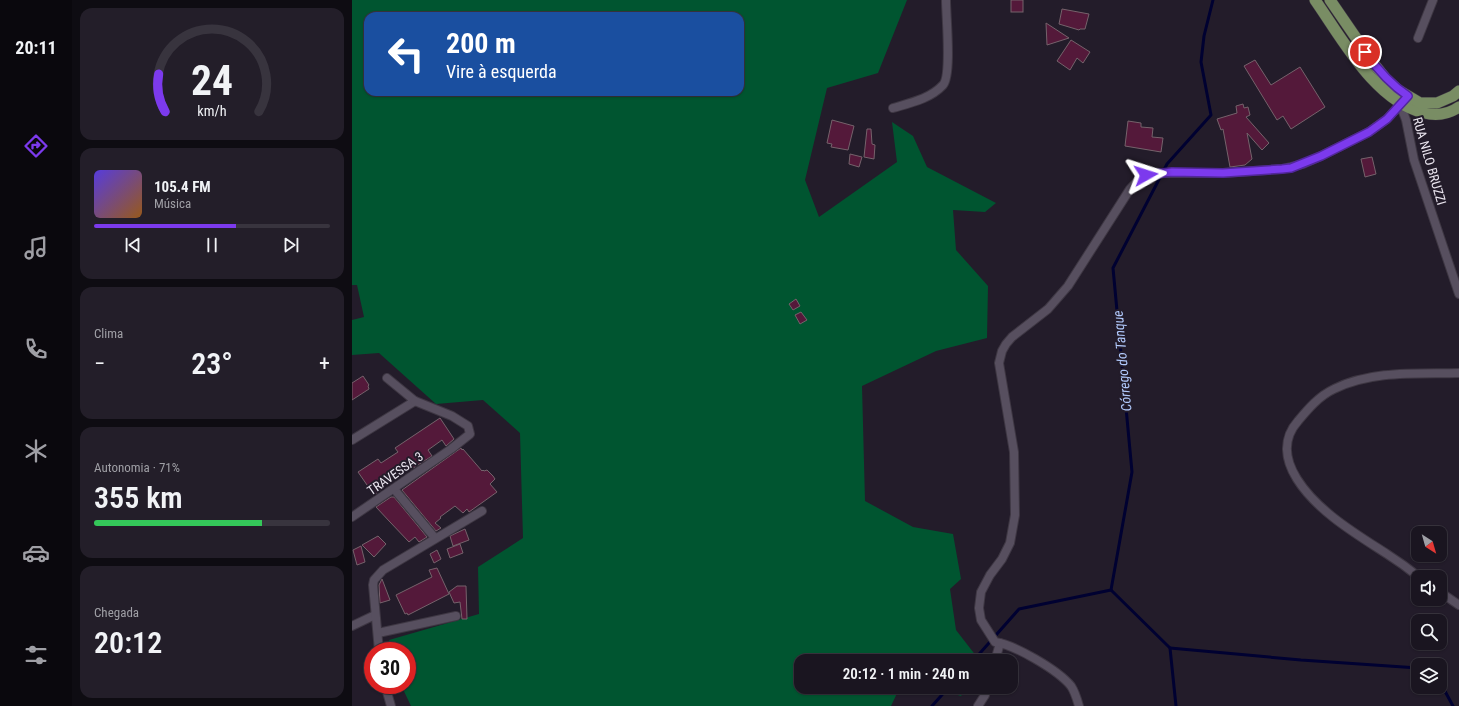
<!DOCTYPE html>
<html lang="pt">
<meta charset="utf-8">
<style>
:root{--surface:#1a1520;--page:#231e29;--text:#f1f3f6;--muted:#9f9fa5;--line:#38343e;--accent:#7c3aed}
body{margin:0;font-family:"Roboto Condensed",sans-serif;background:var(--page);color:var(--text);height:100vh;display:flex;flex-direction:column;font-size:15px;white-space:nowrap}
*{box-sizing:border-box;margin:0}
p{font-size:13px;color:var(--muted)}
.icon{flex:none;width:22px;height:22px;fill:none;stroke:currentColor;stroke-width:2;stroke-linecap:round;stroke-linejoin:round}
.map{position:relative;flex:1;overflow:hidden}
.drawer{display:flex;flex-direction:column;gap:8px;padding:8px;background:#0e0c12;width:280px}
.drawer>*{flex:none}
.hud{position:absolute;left:12px;top:12px;width:380px;height:84px;border-radius:12px;box-shadow:0 1px 3px #0004,0 0 0 1px var(--line);background:#1a4fa0;color:#fff;overflow:hidden}
.needle{width:26px;rotate:143deg}
.tools{position:absolute;left:1059px;top:526px;display:grid;gap:8px}
.tools a{display:grid;place-items:center;width:36px;height:36px;border-radius:8px;background:var(--surface);box-shadow:0 1px 3px #0004,0 0 0 1px var(--line);font-size:20px}
.speed{position:absolute;left:12px;top:642px;display:flex;gap:8px;font-size:20px;font-weight:700;text-align:center}
.speed>*{display:grid;place-content:center;width:52px;height:52px;border-radius:50%;background:var(--surface);box-shadow:0 1px 3px #0004,0 0 0 1px var(--line);line-height:1}
.speed .limit{border:6px solid #d22;background:#fff;color:#111}
.pin{position:absolute;display:grid;place-items:center;width:34px;height:34px;color:#fff;margin:-17px;border:2px solid #fff;border-radius:50%;box-shadow:0 1px 4px #0007}
.me{position:absolute;width:44px;margin:-22px;rotate:84deg;stroke-linejoin:round;filter:drop-shadow(0 0 3px #0008)}
.turn{display:flex;align-items:center;gap:14px;height:84px;padding:0 16px;font-size:18px}
.turn .icon{width:52px;height:52px;stroke-width:2.5}
.turn b{display:block;font-size:28px;line-height:34px}
.big{font-size:30px;font-weight:600;line-height:1.1}
.drawer .widget{flex:1;display:flex;flex-direction:column;justify-content:center;gap:6px;min-width:0;padding:0 14px;border-radius:12px;background:var(--page)}
.drawer .dial{align-items:center;gap:0}
.dial svg{height:104px;overflow:visible;fill:none;stroke:var(--line);stroke-width:7;stroke-linecap:round;text-anchor:middle}
.dial text{fill:var(--text);stroke:none}
.song{display:flex;align-items:center;gap:12px}
.cover{width:48px;height:48px;border-radius:6px;background:linear-gradient(135deg,hsl(250 70% 55%),hsl(30 70% 35%))}
.played{height:4px;border-radius:2px;background:linear-gradient(90deg,var(--accent) 60%,var(--line) 60%)}
.keys{display:flex;justify-content:space-around;direction:ltr}
.heat{display:flex;justify-content:space-between;align-items:center;font-size:22px;direction:ltr}
.charge{height:6px;border-radius:3px;background:linear-gradient(90deg,#34c759 71%,var(--line) 0)}
.trip{position:absolute;left:442px;top:654px;width:224px;height:40px;border-radius:12px;background:var(--surface);box-shadow:0 1px 3px #0004,0 0 0 1px var(--line);font-weight:600;line-height:40px;text-align:center}
main{display:flex;flex:1;min-height:0}
.tabs{display:flex;flex-direction:column;width:72px;justify-content:space-around;align-items:center;background:#0a080d;color:var(--muted)}
.tabs .icon{width:28px;height:28px}
.tabs .current{color:var(--accent)}
.tabs b{font-size:18px;color:var(--text)}
.map>svg:first-child{display:block}
</style>
<main>
<nav class="tabs">
<b>20:11</b>
<svg class="icon current" aria-label="directions" viewBox="0 0 24 24"><path d="M12 3l9 9-9 9-9-9zM9 14v-3h6M13 9l2 2-2 2"/></svg>
<svg class="icon" aria-label="music" viewBox="0 0 24 24"><path d="M9 18V5l10-2v13"/><circle cx="6" cy="18" r="3"/><circle cx="16" cy="16" r="3"/></svg>
<svg class="icon" aria-label="phone" viewBox="0 0 24 24"><path d="M5 4h4l2 5-3 2q2 4 5 5l2-3 5 2v4C11 20 4 13 5 4z"/></svg>
<svg class="icon" aria-label="climate" viewBox="0 0 24 24"><path d="M12 3v18M4 7l16 10M4 17L20 7"/></svg>
<svg class="icon" aria-label="car" viewBox="0 0 24 24"><path d="M5 17H2v-5l4-1 3-4h7l3 4 3 1v5h-3M9 17h6M6 11h13"/><circle cx="7" cy="17" r="2"/><circle cx="17" cy="17" r="2"/></svg>
<svg class="icon" aria-label="filters" viewBox="0 0 24 24"><path d="M4 7h16M4 17h16"/><circle cx="9" cy="7" r="2"/><circle cx="15" cy="17" r="2"/></svg>
</nav>
<section class="drawer">
<div class="widget dial"><svg viewBox="0 0 100 80">
<path d="M14 69A42 42 0 1 1 86 69"/>
<path d="M14 69A42 42 0 0 1 9 40" stroke="#7c3aed"/>
<text x="50" y="56" font-size="32" font-weight="700">24</text>
<text x="50" y="72" font-size="11">km/h</text>
</svg></div>
<div class="widget">
<div class="song"><i class="cover"></i><div><b>105.4 FM</b><p>Música</p></div></div>
<div class="played"></div>
<div class="keys"><svg class="icon" aria-label="previous" viewBox="0 0 24 24"><path d="M18 5L8 12l10 7zM5 5v14"/></svg><svg class="icon" aria-label="pause" viewBox="0 0 24 24"><path d="M8 5v14M16 5v14"/></svg><svg class="icon" aria-label="next" viewBox="0 0 24 24"><path d="M6 5l10 7-10 7zM19 5v14"/></svg></div>
</div>
<div class="widget"><p>Clima</p>
<div class="heat"><a>−</a><b class="big">23°</b><a>+</a></div>
</div>
<div class="widget"><p>Autonomia · 71%</p><b class="big">355 km</b><div class="charge"></div></div>
<div class="widget"><p>Chegada</p><b class="big">20:12</b></div>
</section>
<div class="map">
<svg width="1107" height="706" viewBox="0 0 1107 706">
<rect width="100%" height="100%" fill="#231c2a"/>
<g fill="#005530" fill-rule="evenodd">
<path d="M0,0H555L526,73L475,88L453,180L467,217L545,162L540,122L561,136L575,167L644,203L633,212L601,210L604,250L636,286L635,338L584,351L510,386L513,501L561,527L601,534L609,579L598,589L604,630L628,661H449V687H548L539,706H59L49,685H55V651H40L37,640L127,614L126,567L171,538L168,433L131,400L84,404L27,353L0,355V320L12,317L5,285H0ZM16,16H388V92H16Z"/>
<polygon points="578,687 616,687 609,696"/>
</g>
<g fill="none" stroke-linecap="round" stroke-linejoin="round">
<g stroke="#000131" stroke-width="3">
<polyline points="759,590 818,648 824,706"/>
<polyline points="818,648 949,660 1066,668"/>
<polyline points="621,661 667,609 759,590 780,472 761,268 815,164 859,115 849,62 852,36 861,0"/>
<polyline points="1088,682 1101,706"/>
<polyline points="580,706 597,687"/>
</g>
</g>
<g fill="#54193a" stroke="#75626b">
<rect x="659" y="0" width="12" height="12"/>
<polygon points="710,9 737,14 733,29 728,29 727,30 707,24"/>
<polygon points="694,23 717,38 695,45"/>
<polygon points="719,40 738,52 731,63 725,58 718,70 705,61"/>
<polygon points="903,60 919,85 948,67 973,107 939,129 931,116 925,120 892,66"/>
<polygon points="891,104 892,108 896,107 898,115 894,117 917,143 910,150 895,133 900,159 893,165 878,167 871,129 869,130 865,119 885,113 884,106"/>
<polygon points="480,120 502,126 496,150 479,147 480,144 475,143"/>
<polygon points="776,121 789,123 789,127 801,128 800,137 811,138 809,152 773,146"/>
<polygon points="515,129 519,129 520,144 523,145 522,159 512,157"/>
<polygon points="498,154 510,157 507,167 497,164"/>
<polygon points="1020,157 1024,174 1013,177 1009,159"/>
<polygon points="444,299 448,306 441,310 437,304"/>
<polygon points="449,312 455,320 448,324 443,315"/>
<polygon points="11,376 17,385 16,386 17,389 0,400 0,383"/>
<polygon points="88,418 102,439 94,446 90,440 76,450 80,456 58,470 53,463 37,475 37,476 25,484 29,490 22,495 6,472 26,459 29,463 46,452 43,448"/>
<polygon points="109,448 110,450 111,449 130,471 131,470 132,471 135,470 141,476 143,479 138,484 145,492 117,512 115,509 111,513 103,506 88,517 89,518 83,523 89,528 84,531 50,490"/>
<polygon points="39,497 42,497 75,537 67,542 63,537 57,542 38,522 24,507"/>
<polygon points="113,529 117,540 101,546 98,536"/>
<polygon points="26,536 34,544 22,557 10,545"/>
<polygon points="108,544 111,553 98,558 95,549"/>
<polygon points="9,546 13,562 5,565 1,550"/>
<polygon points="85,550 89,559 82,563 78,554"/>
<polygon points="85,568 97,594 56,615 55,613 53,614 44,595 80,577 77,570"/>
<polygon points="30,579 38,600 28,603 27,585"/>
<polygon points="105,586 114,586 115,619 110,619 108,602 102,603 97,592"/>
</g>
<g fill="none" stroke-linecap="round" stroke-linejoin="round">
<g stroke="#3e3743" stroke-width="10">
<g id="minor">
<polyline points="1066,38 1081,0"/>
<polyline points="1048,104 1054,120 1062,160 1107,294"/>
<path d="M541,108C558,103 578,99 591,85C600,75 594,17 594,0"/>
<polyline points="0,440 63,401 35,378"/>
<polyline points="42,489 83,538"/>
<polyline points="0,517 99,449 118,434 116,426 100,416 63,401"/>
<path d="M1067,577C1057,569 1046,561 1035,554C1004,534 965,511 945,479C933,460 930,439 946,421C956,409 967,396 982,389C1020,370 1066,374 1107,373"/>
<polyline points="1088,592 1107,605"/>
<polyline points="0,626 23,615"/>
<polyline points="26,633 104,616"/>
<polyline points="27,651 21,585 22,580 31,570 130,511"/>
<polyline points="643,661 648,643"/>
<polyline points="33,685 39,706"/>
<polyline points="626,706 633,695 635,687"/>
<path d="M727,706C725,699 723,692 719,686C706,670 663,645 643,642L629,620L627,608L629,592L638,575L650,559L658,543L663,515L662,452L647,363L650,351L654,344L660,337L696,309L716,286L778,189L787,179L794,175L804,173H871L930,169L951,164L969,156L1017,132L1035,119L1053,99"/>
</g>
</g>
<g stroke="#3e3743" stroke-width="12">
<g id="primary">
<path d="M963,0C991,40 1023,101 1072,113C1084,116 1097,114 1107,107"/>
<polyline points="978,0 1022,64 1034,79 1046,90 1068,103 1085,103 1101,96 1107,91"/>
</g>
</g>
<use href="#minor" stroke="#574f5f" stroke-width="8"/>
<use href="#primary" stroke="#798d64" stroke-width="11"/>
</g>
<g fill="none" stroke-linecap="round" stroke-linejoin="round">
<g stroke="#51269a" stroke-width="10">
<path id="route" d="M794,175L820,172L871,173L930,169L939,168L969,156L1017,132L1035,119L1056,96C1038,84 1025,69 1013,52"/>
</g>
<use href="#route" stroke="#7c3aed" stroke-width="7"/>
</g>
<g text-anchor="middle" stroke-width="4" stroke-linejoin="round" paint-order="stroke">
<g font-size="13" fill="#ebe6f0" stroke="#231c2a">
<text transform="translate(1078 161) rotate(74)" y="5">RUA NILO BRUZZI</text>
<text transform="translate(43 473) rotate(-35)" y="5">TRAVESSA 3</text>
</g>
<g font-size="14" font-style="italic" fill="#b1c9fc" stroke="#231c2a">
<text transform="translate(770 361) rotate(-95)" y="5">Córrego do Tanque</text>
</g>
</g>
</svg>
<div class="tools">
<a><svg class="needle" viewBox="-14 -14 28 28"><path d="M0-13l5 13h-10z" fill="#e53935"/><path d="M0 13l5-13h-10z" fill="#9f9fa5"/></svg></a>
<a><svg class="icon" aria-label="sound" viewBox="0 0 24 24"><path d="M4 9h4l5-4v14l-5-4H4zM17 9q2 3 0 6"/></svg></a>
<a><svg class="icon" aria-label="search" viewBox="0 0 24 24"><circle cx="10" cy="10" r="6"/><path d="M15 15l6 6"/></svg></a>
<a><svg class="icon" aria-label="layers" viewBox="0 0 24 24"><path d="M12 4l9 5-9 5-9-5zM3 14l9 5 9-5"/></svg></a>
</div>
<div class="speed"><div class="limit">30</div></div>
<div class="pin" style="left:1013px;top:52px;background:#d93025"><svg class="icon" aria-label="arrive" viewBox="0 0 24 24"><path d="M6 21V4h12l-3 4 3 4H6"/></svg></div>
<svg class="me" style="left:794px;top:175px" viewBox="-20 -20 40 40"><path d="M0-17L14 15 0 8-14 15z" fill="#7c3aed" stroke="#fff" stroke-width="4"/></svg>
<div class="trip">20:12 · 1 min · 240 m</div>
<div class="hud">
<div class="turn"><svg class="icon" aria-label="left" viewBox="0 0 24 24"><path d="M17 20v-9H6M10 6l-5 5 5 5"/></svg><div><b>200 m</b>Vire à esquerda</div></div>
</div>
</div>
</main>
